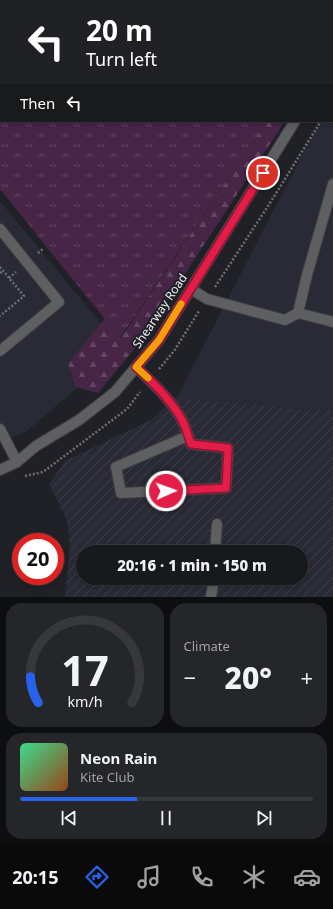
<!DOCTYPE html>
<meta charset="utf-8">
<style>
:root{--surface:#18191c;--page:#252629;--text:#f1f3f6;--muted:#9fa0a3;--line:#36383b;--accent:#2563eb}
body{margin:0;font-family:"Noto Sans",sans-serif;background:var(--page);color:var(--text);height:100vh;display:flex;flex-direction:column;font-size:15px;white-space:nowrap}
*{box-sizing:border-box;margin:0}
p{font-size:13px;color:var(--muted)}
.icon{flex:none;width:22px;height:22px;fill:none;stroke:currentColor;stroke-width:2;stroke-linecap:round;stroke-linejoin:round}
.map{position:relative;height:597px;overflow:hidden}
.details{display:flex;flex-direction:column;gap:6px;padding:6px;background:#0d0e0f;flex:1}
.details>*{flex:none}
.guide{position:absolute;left:0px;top:0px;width:333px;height:122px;box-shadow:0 2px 6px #0003,0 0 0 1px var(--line);background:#202124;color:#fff;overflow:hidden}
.speed{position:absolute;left:12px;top:533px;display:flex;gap:8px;font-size:20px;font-weight:700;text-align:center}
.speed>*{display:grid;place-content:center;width:52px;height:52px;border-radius:50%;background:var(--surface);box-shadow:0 2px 6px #0003,0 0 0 1px var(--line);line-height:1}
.speed .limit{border:6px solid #d22;background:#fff;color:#111}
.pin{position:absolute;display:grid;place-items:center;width:34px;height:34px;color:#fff;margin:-17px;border:2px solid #fff;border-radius:50%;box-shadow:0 1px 4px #0007}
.me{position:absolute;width:44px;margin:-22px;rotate:88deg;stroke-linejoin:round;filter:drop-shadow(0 0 3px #0008)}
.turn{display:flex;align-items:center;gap:14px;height:84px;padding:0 20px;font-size:18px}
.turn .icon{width:52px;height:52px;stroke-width:2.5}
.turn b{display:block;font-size:28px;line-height:34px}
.then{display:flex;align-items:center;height:38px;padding:0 20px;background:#0003;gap:8px;font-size:15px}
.big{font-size:30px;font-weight:800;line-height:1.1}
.details .card{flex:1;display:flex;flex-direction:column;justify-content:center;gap:6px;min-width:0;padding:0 14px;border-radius:16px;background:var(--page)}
.details .dial{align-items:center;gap:0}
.dial svg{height:104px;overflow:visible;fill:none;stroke:var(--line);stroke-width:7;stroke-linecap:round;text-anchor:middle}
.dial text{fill:var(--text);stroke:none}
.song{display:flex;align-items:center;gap:12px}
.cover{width:48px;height:48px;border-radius:6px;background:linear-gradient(135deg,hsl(150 70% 55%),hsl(20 70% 35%))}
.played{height:4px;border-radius:2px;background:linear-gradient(90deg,var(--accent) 40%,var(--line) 40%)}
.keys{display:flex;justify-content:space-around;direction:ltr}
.heat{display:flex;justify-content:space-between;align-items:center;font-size:22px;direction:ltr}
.details .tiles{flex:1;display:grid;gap:6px;grid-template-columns:1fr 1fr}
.card:last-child{grid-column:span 2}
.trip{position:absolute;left:76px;top:545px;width:232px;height:40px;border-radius:20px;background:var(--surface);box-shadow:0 2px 6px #0003,0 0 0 1px var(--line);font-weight:800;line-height:40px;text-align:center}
.tabs{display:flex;height:64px;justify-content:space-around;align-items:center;background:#0a0a0b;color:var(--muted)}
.tabs .icon{width:28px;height:28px}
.tabs .active{color:var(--accent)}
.tabs b{font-size:18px;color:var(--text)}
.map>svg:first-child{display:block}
</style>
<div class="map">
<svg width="333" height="597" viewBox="0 0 333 597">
<defs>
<pattern id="industrial-furrows" width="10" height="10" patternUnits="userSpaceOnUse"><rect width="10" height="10" fill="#292a35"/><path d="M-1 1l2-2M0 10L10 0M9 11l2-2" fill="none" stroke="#3e3f49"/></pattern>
<pattern id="grass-tufts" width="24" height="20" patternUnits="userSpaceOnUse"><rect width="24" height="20" fill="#472547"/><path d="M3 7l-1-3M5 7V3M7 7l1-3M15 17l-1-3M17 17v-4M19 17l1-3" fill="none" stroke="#624562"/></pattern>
<pattern id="forest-firs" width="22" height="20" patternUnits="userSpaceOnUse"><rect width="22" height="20" fill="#472547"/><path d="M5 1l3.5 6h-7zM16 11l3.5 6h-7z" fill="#624562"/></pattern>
</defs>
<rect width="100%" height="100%" fill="#202126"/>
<g fill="#292a35">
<polygon points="333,97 333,410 310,410 250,403 193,400 178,395 320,121 332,121"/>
<polygon points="0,201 122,349 27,431 0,443"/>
</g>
<g fill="url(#industrial-furrows)" fill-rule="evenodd">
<polygon points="184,0 333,0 333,36 332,38 332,1"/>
<path d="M178,395L194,400L250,403L310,410H333V597H65L70,546L67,520L49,484L65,461L151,420ZM83,552H301V578H83Z"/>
</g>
<polygon fill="url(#grass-tufts)" points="0,0 174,1 1,1 1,121 267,121 120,338 0,189"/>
<polygon fill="url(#forest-firs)" points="267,121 285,121 141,341 98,393 76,387 68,364 105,318 121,338"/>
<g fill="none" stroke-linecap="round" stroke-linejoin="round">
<g stroke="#3d3e42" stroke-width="12">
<g id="lane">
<polyline points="332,78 333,78"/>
<polyline points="333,184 307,275 298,313 333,322"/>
<polyline points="0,229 59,302 0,351"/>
<polyline points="191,289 207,299 285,320 298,313"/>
<path d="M136,367C153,383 171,400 182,420C186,427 188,436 191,444L228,448L226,488L121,493L116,467L188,436"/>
<polyline points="0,429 17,462"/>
<polyline points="215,552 217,524"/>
<polyline points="120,580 214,579"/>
<polyline points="211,597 214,578"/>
</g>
</g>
<g stroke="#3d3e42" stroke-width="12">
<g id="street">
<polyline points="332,61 333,60"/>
<polyline points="0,470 17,462 36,446 79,420 115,392 159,340 295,121"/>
</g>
</g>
<g stroke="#6e6f73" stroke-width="2.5" stroke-dasharray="2 2" stroke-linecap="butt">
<polyline points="332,103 333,102"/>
<polyline points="38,253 44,248"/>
<polyline points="0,267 24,296 0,316"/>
<polyline points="0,273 3,271"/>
<polyline points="9,278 16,272"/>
<polyline points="215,287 270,203 321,121"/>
<polyline points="159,369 174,351 199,311"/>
<polyline points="25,476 43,472 127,409 140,392"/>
</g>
<use href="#lane" stroke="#5e5f61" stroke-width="10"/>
<use href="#street" stroke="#5e5f61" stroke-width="10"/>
</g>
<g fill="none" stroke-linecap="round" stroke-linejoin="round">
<g stroke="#92132f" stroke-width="10">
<path id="route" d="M166,491L226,488L228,448L191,444C188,436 186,427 182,420C171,400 153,382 136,367L159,340L263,173"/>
</g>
<use href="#route" stroke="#e11d48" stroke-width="7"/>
<polyline stroke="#f59e0b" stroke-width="7" points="148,378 136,367 159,340 181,304"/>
</g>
<g text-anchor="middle" stroke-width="4" stroke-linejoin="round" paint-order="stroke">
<g font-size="12" fill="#ecedf0" stroke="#202126">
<text transform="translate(160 311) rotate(-56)" y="4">Shearway Road</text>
</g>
</g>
</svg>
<div class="speed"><div class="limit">20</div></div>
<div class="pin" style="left:263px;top:173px;background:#d93025"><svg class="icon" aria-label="arrive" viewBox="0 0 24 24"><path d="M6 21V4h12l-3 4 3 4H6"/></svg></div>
<svg class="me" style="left:166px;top:491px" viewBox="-20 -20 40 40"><circle r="17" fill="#e11d48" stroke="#fff" stroke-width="3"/><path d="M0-11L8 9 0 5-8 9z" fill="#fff"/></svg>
<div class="trip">20:16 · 1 min · 150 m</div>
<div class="guide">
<div class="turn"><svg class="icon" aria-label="left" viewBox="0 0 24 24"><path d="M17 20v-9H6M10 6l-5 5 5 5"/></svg><div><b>20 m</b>Turn left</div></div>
<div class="then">Then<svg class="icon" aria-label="left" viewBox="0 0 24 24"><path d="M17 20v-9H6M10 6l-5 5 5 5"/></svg></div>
</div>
</div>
<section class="details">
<div class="tiles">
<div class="card dial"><svg viewBox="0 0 100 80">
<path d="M14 69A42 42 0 1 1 86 69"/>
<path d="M14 69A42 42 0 0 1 8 49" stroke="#2563eb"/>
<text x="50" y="56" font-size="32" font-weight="700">17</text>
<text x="50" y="72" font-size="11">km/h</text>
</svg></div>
<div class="card"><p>Climate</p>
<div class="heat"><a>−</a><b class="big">20°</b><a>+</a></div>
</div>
<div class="card">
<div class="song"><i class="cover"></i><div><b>Neon Rain</b><p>Kite Club</p></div></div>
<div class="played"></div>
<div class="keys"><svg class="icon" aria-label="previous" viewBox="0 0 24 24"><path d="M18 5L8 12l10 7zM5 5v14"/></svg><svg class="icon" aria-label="pause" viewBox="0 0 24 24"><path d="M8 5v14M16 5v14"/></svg><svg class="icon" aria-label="next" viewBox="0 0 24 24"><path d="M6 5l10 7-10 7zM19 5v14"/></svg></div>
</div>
</div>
</section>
<nav class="tabs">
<b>20:15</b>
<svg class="icon active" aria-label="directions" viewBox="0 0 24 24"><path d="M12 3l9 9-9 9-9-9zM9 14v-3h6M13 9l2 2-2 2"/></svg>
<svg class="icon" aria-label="music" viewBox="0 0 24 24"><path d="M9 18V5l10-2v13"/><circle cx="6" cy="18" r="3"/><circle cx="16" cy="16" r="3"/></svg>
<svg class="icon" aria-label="phone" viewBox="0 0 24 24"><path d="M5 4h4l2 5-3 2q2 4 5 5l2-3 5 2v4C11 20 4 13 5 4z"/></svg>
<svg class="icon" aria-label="climate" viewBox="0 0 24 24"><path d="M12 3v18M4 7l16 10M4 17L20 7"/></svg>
<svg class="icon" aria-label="car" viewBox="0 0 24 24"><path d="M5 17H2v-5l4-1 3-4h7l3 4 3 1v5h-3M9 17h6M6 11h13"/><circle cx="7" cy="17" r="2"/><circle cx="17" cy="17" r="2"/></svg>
</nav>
